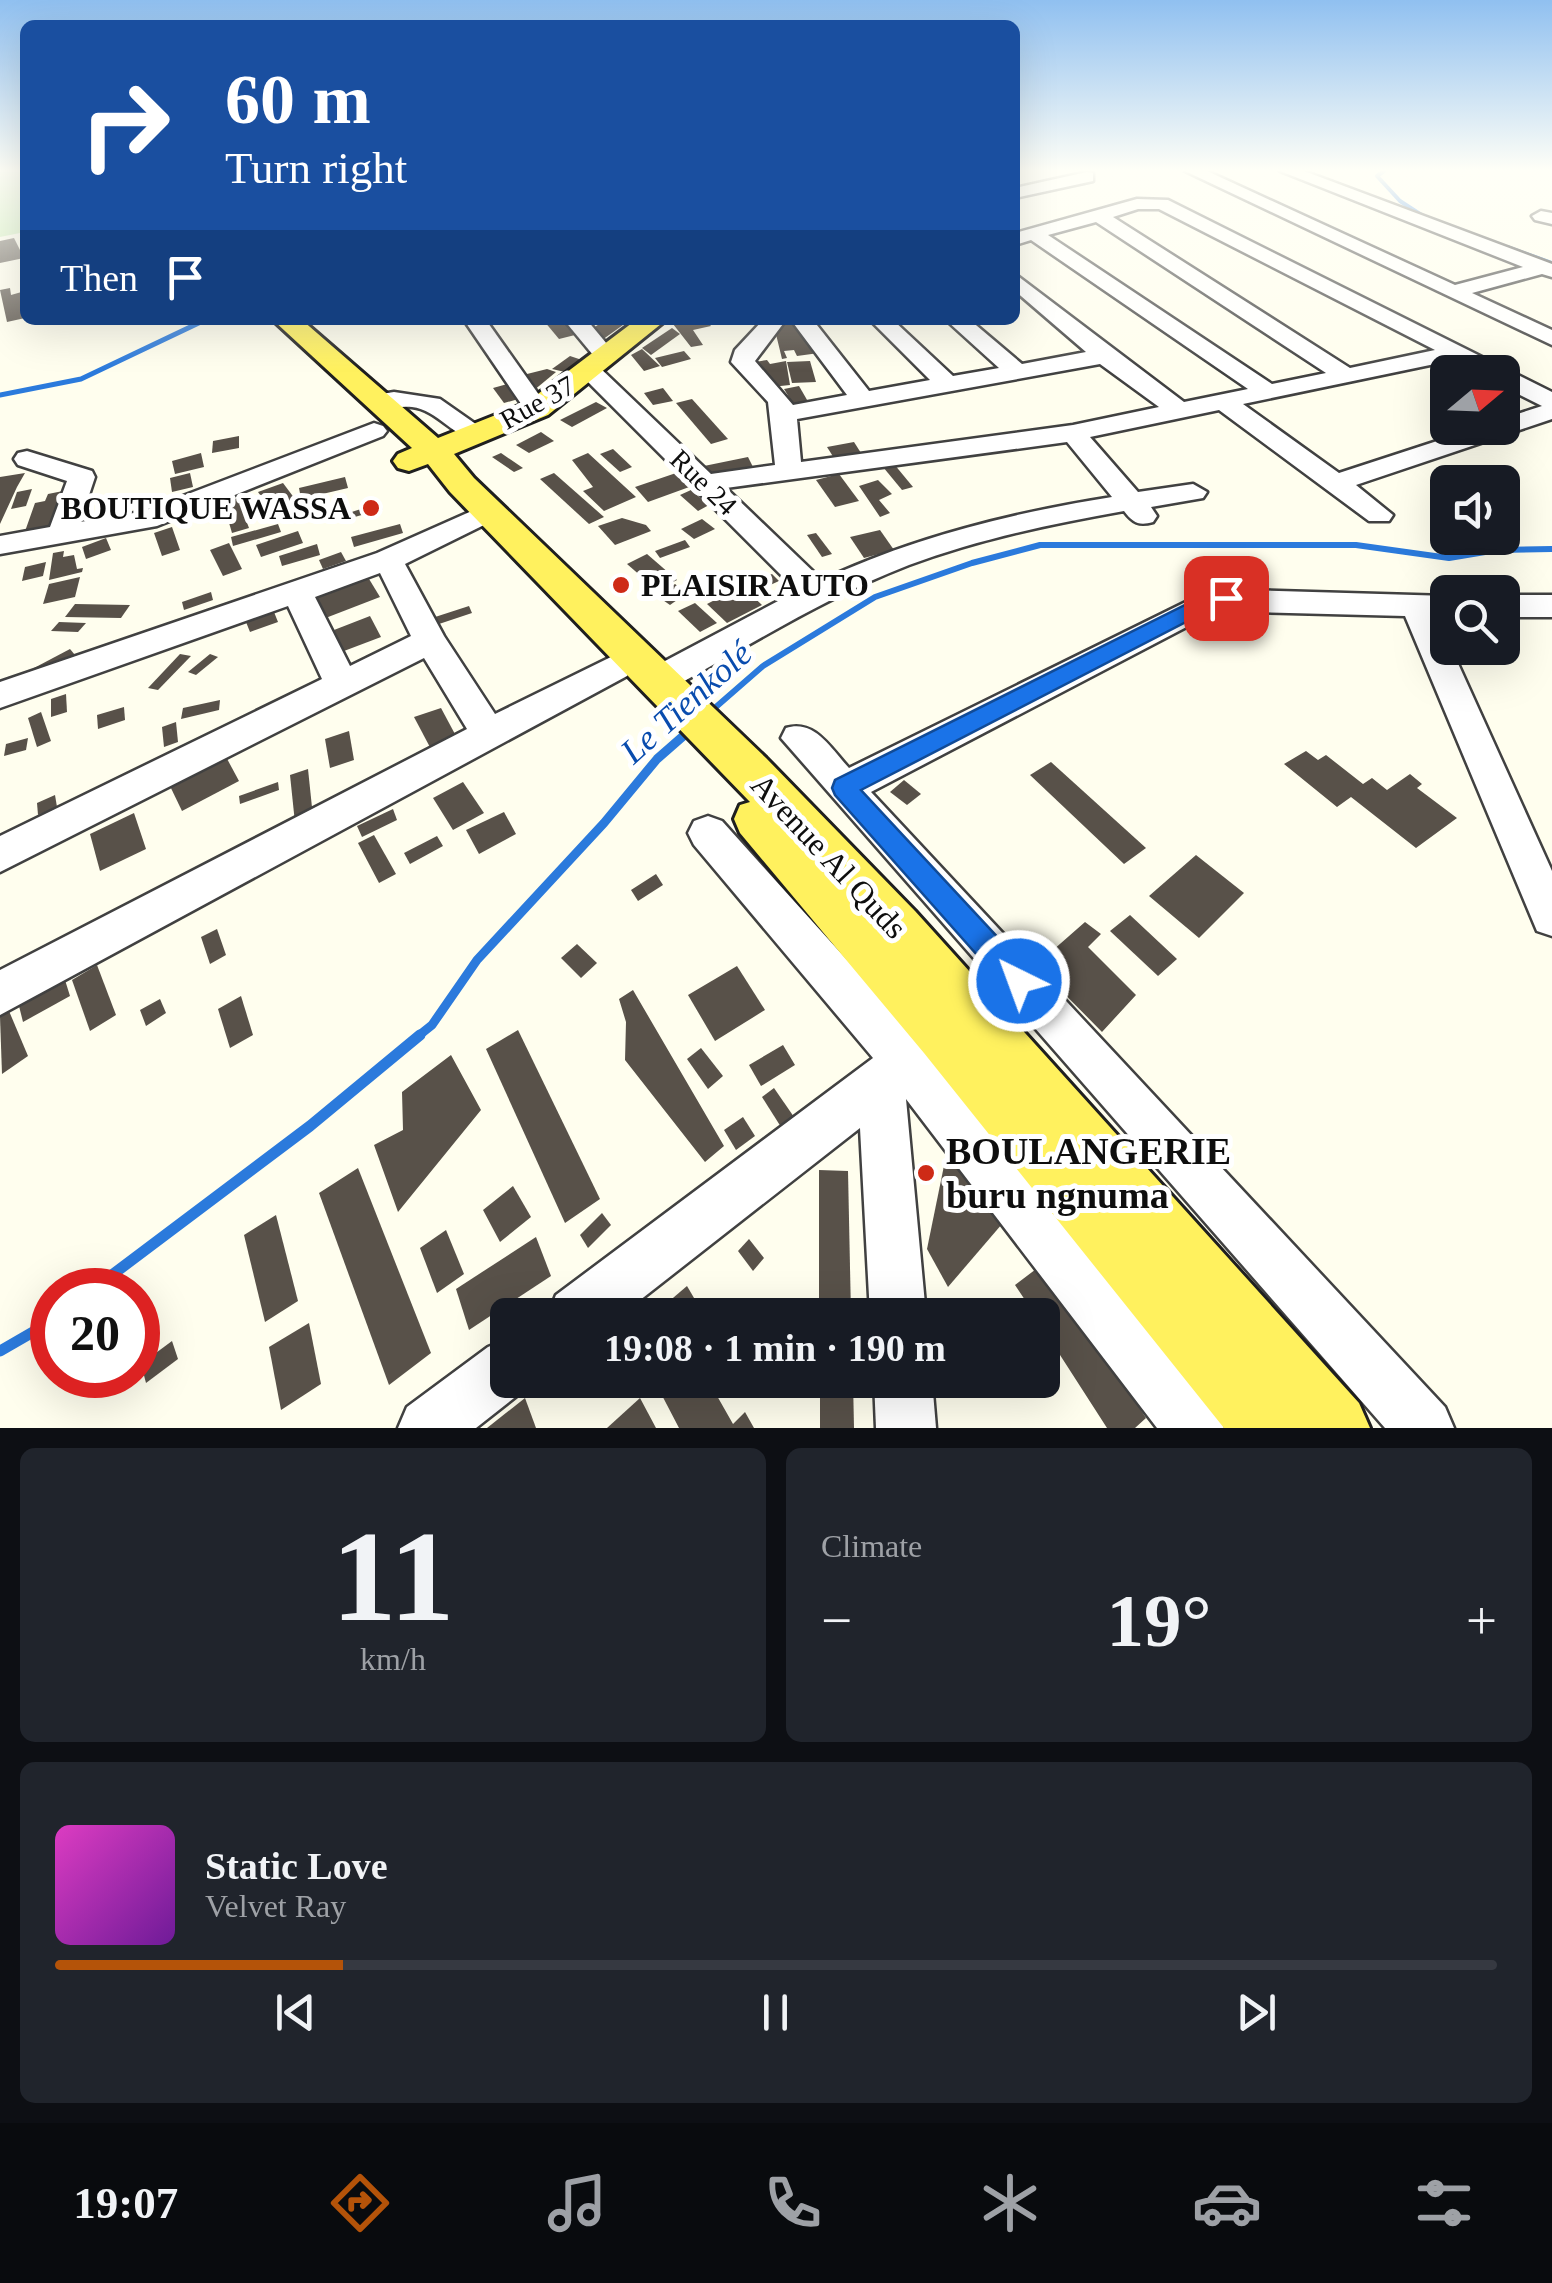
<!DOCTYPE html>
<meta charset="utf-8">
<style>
:root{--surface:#171b24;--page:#20242c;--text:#f1f3f6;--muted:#9ea1a6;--line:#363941;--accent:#b45309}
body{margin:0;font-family:Georgia,serif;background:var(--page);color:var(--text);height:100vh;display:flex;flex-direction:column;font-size:38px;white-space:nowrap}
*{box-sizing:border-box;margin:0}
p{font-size:32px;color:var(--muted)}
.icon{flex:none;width:55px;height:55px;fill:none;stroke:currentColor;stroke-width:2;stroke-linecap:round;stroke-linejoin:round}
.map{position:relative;height:1428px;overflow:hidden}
.details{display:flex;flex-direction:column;gap:20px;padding:20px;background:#0d0f14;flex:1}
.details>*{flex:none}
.hud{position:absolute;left:20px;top:20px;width:1000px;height:305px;border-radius:15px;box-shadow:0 10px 40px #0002;background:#1a4fa0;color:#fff;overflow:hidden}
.needle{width:65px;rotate:71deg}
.tools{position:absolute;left:1430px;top:355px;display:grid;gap:20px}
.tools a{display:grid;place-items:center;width:90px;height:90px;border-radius:15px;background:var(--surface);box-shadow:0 10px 40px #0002;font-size:50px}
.speed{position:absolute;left:30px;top:1268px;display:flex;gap:20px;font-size:50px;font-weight:700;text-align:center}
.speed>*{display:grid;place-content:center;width:130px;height:130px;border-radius:50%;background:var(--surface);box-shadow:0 10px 40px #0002;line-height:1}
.speed .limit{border:15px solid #d22;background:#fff;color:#111}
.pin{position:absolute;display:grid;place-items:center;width:85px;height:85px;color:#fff;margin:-42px;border-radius:20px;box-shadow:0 5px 15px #0006}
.me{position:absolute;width:110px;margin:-55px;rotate:318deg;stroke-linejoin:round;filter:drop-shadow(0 0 8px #0008)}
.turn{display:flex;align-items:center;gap:35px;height:210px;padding:0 40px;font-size:45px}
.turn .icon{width:130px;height:130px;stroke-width:2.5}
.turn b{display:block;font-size:70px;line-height:85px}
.then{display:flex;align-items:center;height:95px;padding:0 40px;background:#0003;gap:20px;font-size:38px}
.big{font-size:75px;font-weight:700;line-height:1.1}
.details .tile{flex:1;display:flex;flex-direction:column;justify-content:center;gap:15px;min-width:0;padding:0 35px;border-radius:15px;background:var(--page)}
.details .dial{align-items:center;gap:0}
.dial b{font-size:130px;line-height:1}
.song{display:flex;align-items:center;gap:30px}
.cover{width:120px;height:120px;border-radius:15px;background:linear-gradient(135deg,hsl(310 70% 55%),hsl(280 70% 35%))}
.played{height:10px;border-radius:5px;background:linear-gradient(90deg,var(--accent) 20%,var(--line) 20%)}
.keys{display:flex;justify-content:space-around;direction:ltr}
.heat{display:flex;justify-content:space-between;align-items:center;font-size:55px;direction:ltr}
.details .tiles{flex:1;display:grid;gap:20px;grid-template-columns:1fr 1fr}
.tile:last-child{grid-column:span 2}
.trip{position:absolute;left:490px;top:1298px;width:570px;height:100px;border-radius:15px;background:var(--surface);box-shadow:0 10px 40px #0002;font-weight:700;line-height:100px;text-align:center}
.menu{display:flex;height:160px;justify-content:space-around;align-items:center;background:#090b0e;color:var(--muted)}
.menu .icon{width:70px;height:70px}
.menu .current{color:var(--accent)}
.menu b{font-size:45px;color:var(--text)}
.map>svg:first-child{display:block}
</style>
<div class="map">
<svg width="1552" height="1428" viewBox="0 0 1552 1428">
<rect width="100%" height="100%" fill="#fffeee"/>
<polygon fill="#c8eeb3" points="0,171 25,171 25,232 0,237"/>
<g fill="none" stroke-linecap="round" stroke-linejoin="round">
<g stroke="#2b7adc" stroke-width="4">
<polyline points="1384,171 1377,176 1400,201 1423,216"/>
<polyline points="1507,247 1552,263"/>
</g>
<polyline stroke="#2b7adc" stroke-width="5" points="0,395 81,379 205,320"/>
<g stroke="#2b7adc" stroke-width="6">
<polyline points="709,713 763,666 875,597 972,563 1040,545 1356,545 1449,558 1497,550 1552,549"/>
<polyline points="686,733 691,729"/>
</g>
<polyline stroke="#2b7adc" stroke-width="9" points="417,1037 432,1025 477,960 604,823 657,759 689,731"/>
<g stroke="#2b7adc" stroke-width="11">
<polyline points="92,1290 310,1126 420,1035"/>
<polyline points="0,1351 52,1321"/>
</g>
</g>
<g fill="#585149">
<polygon points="14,238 24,258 0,263 0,241"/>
<polygon points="10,288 11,295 25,291 25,318 7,322 0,290"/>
<polygon points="567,320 579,334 559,339 544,321"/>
<polygon points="605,320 630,320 602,340 592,329"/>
<polygon points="680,320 706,320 711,326 693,330 703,345 691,347 673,324"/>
<polygon points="782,321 796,324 819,353 797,356 794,350 784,351 787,358 782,359 774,326"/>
<polygon points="672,328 680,334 651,355 642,348"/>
<polygon points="642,349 660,366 644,371 631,355"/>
<polygon points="684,351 691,359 662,367 655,358"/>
<polygon points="570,356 582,360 565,372 552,369"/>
<polygon points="767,360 770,364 786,361 790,385 771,387 744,364"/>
<polygon points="810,361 816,382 792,383 787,362"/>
<polygon points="547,369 556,372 533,391 523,375"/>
<polygon points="511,383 522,398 504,403 493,388"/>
<polygon points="799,386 810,405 795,407 784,389"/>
<polygon points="663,388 673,401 653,405 644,393"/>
<polygon points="692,399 728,439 711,444 676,403"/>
<polygon points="596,402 607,408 572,427 560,420"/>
<polygon points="541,432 554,441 529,453 516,445"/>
<polygon points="239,436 239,448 212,453 213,441"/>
<polygon points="854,442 861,453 834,458 827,447"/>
<polygon points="613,449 632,467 620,472 600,454"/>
<polygon points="201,453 204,467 175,474 172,461"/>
<polygon points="501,453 523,468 514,472 492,457"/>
<polygon points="588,453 636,497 604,511 583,491 593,487 572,460"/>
<polygon points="748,457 753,467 709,475 704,466"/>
<polygon points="894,464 913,487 902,490 883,467"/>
<polygon points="679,472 692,486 648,502 635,487"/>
<polygon points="25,473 17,487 0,524 0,477"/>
<polygon points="190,473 193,487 172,492 170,478"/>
<polygon points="554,473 604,517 589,524 540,479"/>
<polygon points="839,474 859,501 835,507 816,480"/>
<polygon points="345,477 348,488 301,499 299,488"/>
<polygon points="878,480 892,494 879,500 890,513 880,517 859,486"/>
<polygon points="283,483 295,499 269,508 258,492"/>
<polygon points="32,489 26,506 11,509 17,492"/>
<polygon points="691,490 709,505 698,511 680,495"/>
<polygon points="63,491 49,532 23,537 35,503 45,501 48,494"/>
<polygon points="238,498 249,528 232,533 223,502"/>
<polygon points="380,503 383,509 344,520 342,515"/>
<polygon points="622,518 646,525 651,531 615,545 598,526"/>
<polygon points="702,519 715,529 694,539 681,529"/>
<polygon points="278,524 281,532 233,546 231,537"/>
<polygon points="400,524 403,533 354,547 351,537"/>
<polygon points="172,527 180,550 162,556 154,533"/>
<polygon points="880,530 894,550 864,558 850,537"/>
<polygon points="298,531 303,543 261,557 256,545"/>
<polygon points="816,533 832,554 822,557 807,535"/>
<polygon points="106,538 111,550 86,559 82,547"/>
<polygon points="685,540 690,547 660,558 655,551"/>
<polygon points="229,543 242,569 223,576 210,550"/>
<polygon points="317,544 320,555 282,566 279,556"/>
<polygon points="64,551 63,557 74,555 77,569 83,568 82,572 49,580 53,553"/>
<polygon points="341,552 346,561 323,569 319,560"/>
<polygon points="647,554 677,580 657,590 627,564"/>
<polygon points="46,562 43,576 22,581 25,567"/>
<polygon points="366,574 380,597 323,619 311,595"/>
<polygon points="772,574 779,581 757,591 750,583"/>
<polygon points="80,577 75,597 43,604 49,584"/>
<polygon points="675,584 687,593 670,605 657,596"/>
<polygon points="742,586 762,605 727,623 707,604"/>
<polygon points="211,592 213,600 184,610 182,602"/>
<polygon points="695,603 717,623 700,632 678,611"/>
<polygon points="75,604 130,605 121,618 65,617"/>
<polygon points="469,606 472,613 436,625 432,618"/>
<polygon points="272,607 278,622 250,632 244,617"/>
<polygon points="370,616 381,637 344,651 334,630"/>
<polygon points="59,622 86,623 78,632 51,631"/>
<polygon points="70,649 75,655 39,674 34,668"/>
<polygon points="180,654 191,656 158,690 148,688"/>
<polygon points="210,654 218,657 196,675 188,672"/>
<polygon points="66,694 67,712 51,717 51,699"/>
<polygon points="220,700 219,710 181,719 183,708"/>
<polygon points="124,707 125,720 98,729 97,715"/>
<polygon points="441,708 456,736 432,751 414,717"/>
<polygon points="41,712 51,741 37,747 28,718"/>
<polygon points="176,722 178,742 164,747 162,727"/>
<polygon points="349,731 354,760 330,768 325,739"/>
<polygon points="28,738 26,750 4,756 6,744"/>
<polygon points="1306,751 1318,760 1326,755 1363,784 1372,778 1387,790 1410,774 1422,784 1417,788 1457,818 1416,848 1351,797 1337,807 1284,764"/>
<polygon points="225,755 239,781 182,811 169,784"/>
<polygon points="1051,762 1146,848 1124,864 1030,775"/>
<polygon points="308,769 313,817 295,823 290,775"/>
<polygon points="904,780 921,794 907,805 890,792"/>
<polygon points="278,782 279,790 240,804 239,796"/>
<polygon points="463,782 484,813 453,830 433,798"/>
<polygon points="55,795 57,807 38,815 37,803"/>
<polygon points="393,809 397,820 362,837 357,826"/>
<polygon points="504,812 516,834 479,854 466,830"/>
<polygon points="134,813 146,849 100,871 90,834"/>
<polygon points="374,835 396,874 379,883 358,843"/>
<polygon points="437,836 443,846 410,864 404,853"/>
<polygon points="1196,855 1244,893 1199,938 1149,896"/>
<polygon points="656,874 663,885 638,901 631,890"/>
<polygon points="1130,915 1177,959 1158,976 1110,931"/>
<polygon points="1085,922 1101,934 1088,947 1136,995 1102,1032 1036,965"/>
<polygon points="217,929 226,955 210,964 201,937"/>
<polygon points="577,944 597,963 581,978 561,958"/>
<polygon points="97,965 116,1015 90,1031 72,980"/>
<polygon points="737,966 765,1010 715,1041 688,995"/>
<polygon points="65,980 70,996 23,1022 19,1006"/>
<polygon points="633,990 724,1146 705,1162 625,1060 626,1022 619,999"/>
<polygon points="241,996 253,1035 230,1048 218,1009"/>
<polygon points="160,999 166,1013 146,1026 140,1010"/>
<polygon points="9,1011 28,1056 2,1074 0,1017"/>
<polygon points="518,1030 600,1199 565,1223 486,1049"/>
<polygon points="783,1045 795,1065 761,1086 749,1065"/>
<polygon points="701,1048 723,1076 708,1089 687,1059"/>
<polygon points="451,1055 481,1110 398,1212 374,1145 403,1130 402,1092"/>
<polygon points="774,1088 794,1117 781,1127 762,1097"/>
<polygon points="743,1117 755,1136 736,1150 724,1130"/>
<polygon points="947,1151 1002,1224 948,1287 927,1249"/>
<polygon points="358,1168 431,1353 389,1385 319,1193"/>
<polygon points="819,1170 848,1171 851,1315 819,1315"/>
<polygon points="513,1186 531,1217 500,1242 483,1210"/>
<polygon points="602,1213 611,1225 588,1248 580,1235"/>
<polygon points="276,1215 298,1301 265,1322 244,1235"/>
<polygon points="446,1230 464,1274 437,1293 420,1248"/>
<polygon points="536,1237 551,1276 469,1330 456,1289"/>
<polygon points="749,1239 764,1258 753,1271 738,1251"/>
<polygon points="1044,1263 1146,1418 1135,1428 1107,1428 1042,1327 1042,1315 1035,1315 1015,1285"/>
<polygon points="687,1286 704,1315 653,1315"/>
<polygon points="309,1323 321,1384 281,1410 269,1347"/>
<polygon points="172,1341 178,1359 146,1383 141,1364"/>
<polygon points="654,1380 708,1380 733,1424 745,1412 754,1428 679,1428"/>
<polygon points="820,1380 853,1380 854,1428 820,1428"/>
<polygon points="525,1398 536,1428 487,1428"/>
<polygon points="640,1398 656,1428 607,1428"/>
</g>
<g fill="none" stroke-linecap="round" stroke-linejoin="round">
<g stroke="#414141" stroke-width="5">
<g id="minor">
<polygon points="1185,171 1207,171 1455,285 1523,267 1280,171 1304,171 1552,264 1552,277 1542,274 1472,293 1552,330 1552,345"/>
<polygon points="1087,172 1093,173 1093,181 1015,198 1015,188"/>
<path d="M1137,199L1168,200L1552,392V419L1356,485L1393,515L1389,521H1369L1219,410L1090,437L1138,492L1193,484L1207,492L1203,498L1151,507L1157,516L1153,522C1139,526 1133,523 1124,511C1051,524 979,539 909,565C826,597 750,645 672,688L660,692L648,688L643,679L648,670L797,591L582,376L578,371L582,366H598L711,474L775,465L768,402L731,362L735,350L763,320H786L755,361L793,405L847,395L791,320H813L869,391L930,380L870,320H893L953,376L999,368L946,320H970L1022,364L1086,352L1015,291V274L1184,402L1248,389L1031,240L1015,245V233ZM1138,209H1159L1435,350L1350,368L1113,217ZM1096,222L1326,373L1272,384L1048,235ZM1454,360L1479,372H1502V386L1542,406L1502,419V428H1477L1339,473L1243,404ZM1100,364L1159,407L1073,425L801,462L797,419ZM1067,442L1112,497C1012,513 914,537 822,580L726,488Z"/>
<polygon points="1541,211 1552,213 1552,224 1535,220 1532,216"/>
<polygon points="464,320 486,320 549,409 546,414 528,414"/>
<polygon points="564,320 587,320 617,356 614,361 598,361"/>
<path d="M394,392L440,399L490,434L486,439C459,446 440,410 412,407C396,405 377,413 365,401L368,396Z"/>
<polygon points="374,423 383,426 387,431 383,436 157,526 0,554 0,536 50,527 67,481 18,465 14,459 18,453 27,451 92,471 95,477 80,522 141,512"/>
<path d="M474,510L484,513L488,519L484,525L405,564L444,636L495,714L615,655L627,658L632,667L627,676L0,1015V970L467,729L424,658L0,872V836L322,679L288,606L0,708V682L377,553ZM380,573L411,636L350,666L315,597Z"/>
<path d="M1212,589L1448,596V618L1437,617L1448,648H1451L1552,871V936L1537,931L1405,616L1217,611L871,792L1445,1407L1454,1428H1385L781,738L786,728C815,719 831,749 849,768Z"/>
<rect x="1502" y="595" width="50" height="22"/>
<polygon points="708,816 722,821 911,1031 924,1026 940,1033 947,1049 940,1066 1215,1407 1224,1428 1157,1428 906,1099 926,1315 870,1315 860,1128 621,1315 548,1315 556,1295 873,1058 694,845 688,833 694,821"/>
<polygon points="508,1339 508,1380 531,1380 528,1387 476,1428 398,1428 407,1407 488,1347"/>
<polygon points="874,1380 932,1380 936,1428 876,1428"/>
</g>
</g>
<g stroke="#1f1f1f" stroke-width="6">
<polygon id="major" points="273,320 302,320 438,438 526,403 636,320 666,320 548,415 454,454 474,478 766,758 915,911 1359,1403 1370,1428 1224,1428 924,1053 740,833 734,819 740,805 750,802 450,492 428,464 409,471 398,468 393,461 398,454 412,448"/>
</g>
<use href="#minor" fill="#fff" fill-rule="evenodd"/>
<use href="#major" fill="#fff15e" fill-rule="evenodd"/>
</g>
<linearGradient id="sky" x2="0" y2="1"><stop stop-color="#90c0f0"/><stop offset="0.46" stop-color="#fffff7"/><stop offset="1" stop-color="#fffff7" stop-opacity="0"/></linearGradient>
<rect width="1552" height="371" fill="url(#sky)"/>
<polygon fill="#1a73e8" stroke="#114b97" stroke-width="2.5" points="1226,591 1236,598 1233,603 1217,606 861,790 1029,971 1033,981 1029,991 1019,995 1009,991 835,795 832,788 835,780 1205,595"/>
<g fill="#ce2a16" stroke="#fff" stroke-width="4">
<circle cx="371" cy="508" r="10"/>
<circle cx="621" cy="585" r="10"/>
<circle cx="926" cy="1173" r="10"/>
</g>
<g text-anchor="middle" stroke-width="10" stroke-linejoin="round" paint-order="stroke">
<g font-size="28" fill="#0e0e0e" stroke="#fff">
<text transform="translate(537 402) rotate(-29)" y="10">Rue 37</text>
<text transform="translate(704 482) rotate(44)" y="10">Rue 24</text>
</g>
<g font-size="32" font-weight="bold" fill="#0e0e0e" stroke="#fff" text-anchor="end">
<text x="351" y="519">BOUTIQUE WASSA</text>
<text x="641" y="596" text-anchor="start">PLAISIR AUTO</text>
</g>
<g font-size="32" fill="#0e0e0e" stroke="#fff">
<text transform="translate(829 856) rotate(47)" y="11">Avenue Al Quds</text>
</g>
<g font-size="35" font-style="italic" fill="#094cae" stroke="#fff">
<text transform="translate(686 702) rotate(-42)" y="12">Le Tienkolé</text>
</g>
<g font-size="38" font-weight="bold" fill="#0e0e0e" stroke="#fff" text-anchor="start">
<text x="946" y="1164">BOULANGERIE<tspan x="946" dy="44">buru ngnuma</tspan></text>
</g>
</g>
</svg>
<div class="tools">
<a><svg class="needle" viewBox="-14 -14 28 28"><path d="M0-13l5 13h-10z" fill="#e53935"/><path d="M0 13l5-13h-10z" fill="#9ea1a6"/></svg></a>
<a><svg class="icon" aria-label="sound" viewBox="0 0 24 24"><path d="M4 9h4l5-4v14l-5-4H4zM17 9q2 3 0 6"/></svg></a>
<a><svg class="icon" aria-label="search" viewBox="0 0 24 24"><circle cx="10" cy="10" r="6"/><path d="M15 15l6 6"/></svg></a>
</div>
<div class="speed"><div class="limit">20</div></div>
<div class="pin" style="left:1226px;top:598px;background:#d93025"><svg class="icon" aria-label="arrive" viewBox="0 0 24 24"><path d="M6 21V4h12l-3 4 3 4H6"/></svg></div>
<svg class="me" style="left:1019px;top:981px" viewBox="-20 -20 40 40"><circle r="17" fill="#1a73e8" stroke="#fff" stroke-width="3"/><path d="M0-11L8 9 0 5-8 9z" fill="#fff"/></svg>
<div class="trip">19:08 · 1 min · 190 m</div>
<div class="hud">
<div class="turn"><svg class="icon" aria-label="right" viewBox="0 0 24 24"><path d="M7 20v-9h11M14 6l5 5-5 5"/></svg><div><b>60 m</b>Turn right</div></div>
<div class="then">Then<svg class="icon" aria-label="arrive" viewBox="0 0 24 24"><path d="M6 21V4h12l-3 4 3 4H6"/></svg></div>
</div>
</div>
<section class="details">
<div class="tiles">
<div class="tile dial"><b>11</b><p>km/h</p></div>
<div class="tile"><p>Climate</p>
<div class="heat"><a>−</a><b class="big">19°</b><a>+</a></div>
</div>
<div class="tile">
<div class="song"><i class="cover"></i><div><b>Static Love</b><p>Velvet Ray</p></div></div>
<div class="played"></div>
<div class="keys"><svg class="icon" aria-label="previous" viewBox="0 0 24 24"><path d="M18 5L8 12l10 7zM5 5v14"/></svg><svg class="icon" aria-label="pause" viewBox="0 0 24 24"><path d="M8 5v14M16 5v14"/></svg><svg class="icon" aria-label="next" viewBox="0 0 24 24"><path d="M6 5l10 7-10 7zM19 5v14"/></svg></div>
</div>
</div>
</section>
<nav class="menu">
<b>19:07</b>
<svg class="icon current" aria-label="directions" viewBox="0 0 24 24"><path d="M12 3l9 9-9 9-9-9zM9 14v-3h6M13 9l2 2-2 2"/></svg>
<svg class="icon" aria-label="music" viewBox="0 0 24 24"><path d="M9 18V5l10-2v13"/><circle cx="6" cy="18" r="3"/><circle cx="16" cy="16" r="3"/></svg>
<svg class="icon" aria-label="phone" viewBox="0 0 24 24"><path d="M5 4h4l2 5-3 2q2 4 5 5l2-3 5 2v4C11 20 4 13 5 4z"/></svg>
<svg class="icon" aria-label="climate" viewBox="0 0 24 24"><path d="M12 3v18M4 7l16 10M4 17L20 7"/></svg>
<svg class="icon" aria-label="car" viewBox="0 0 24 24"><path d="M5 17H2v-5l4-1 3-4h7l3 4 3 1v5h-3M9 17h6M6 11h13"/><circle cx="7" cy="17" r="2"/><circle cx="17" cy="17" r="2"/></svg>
<svg class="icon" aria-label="filters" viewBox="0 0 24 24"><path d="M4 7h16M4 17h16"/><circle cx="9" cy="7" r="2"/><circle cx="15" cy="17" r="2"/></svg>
</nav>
